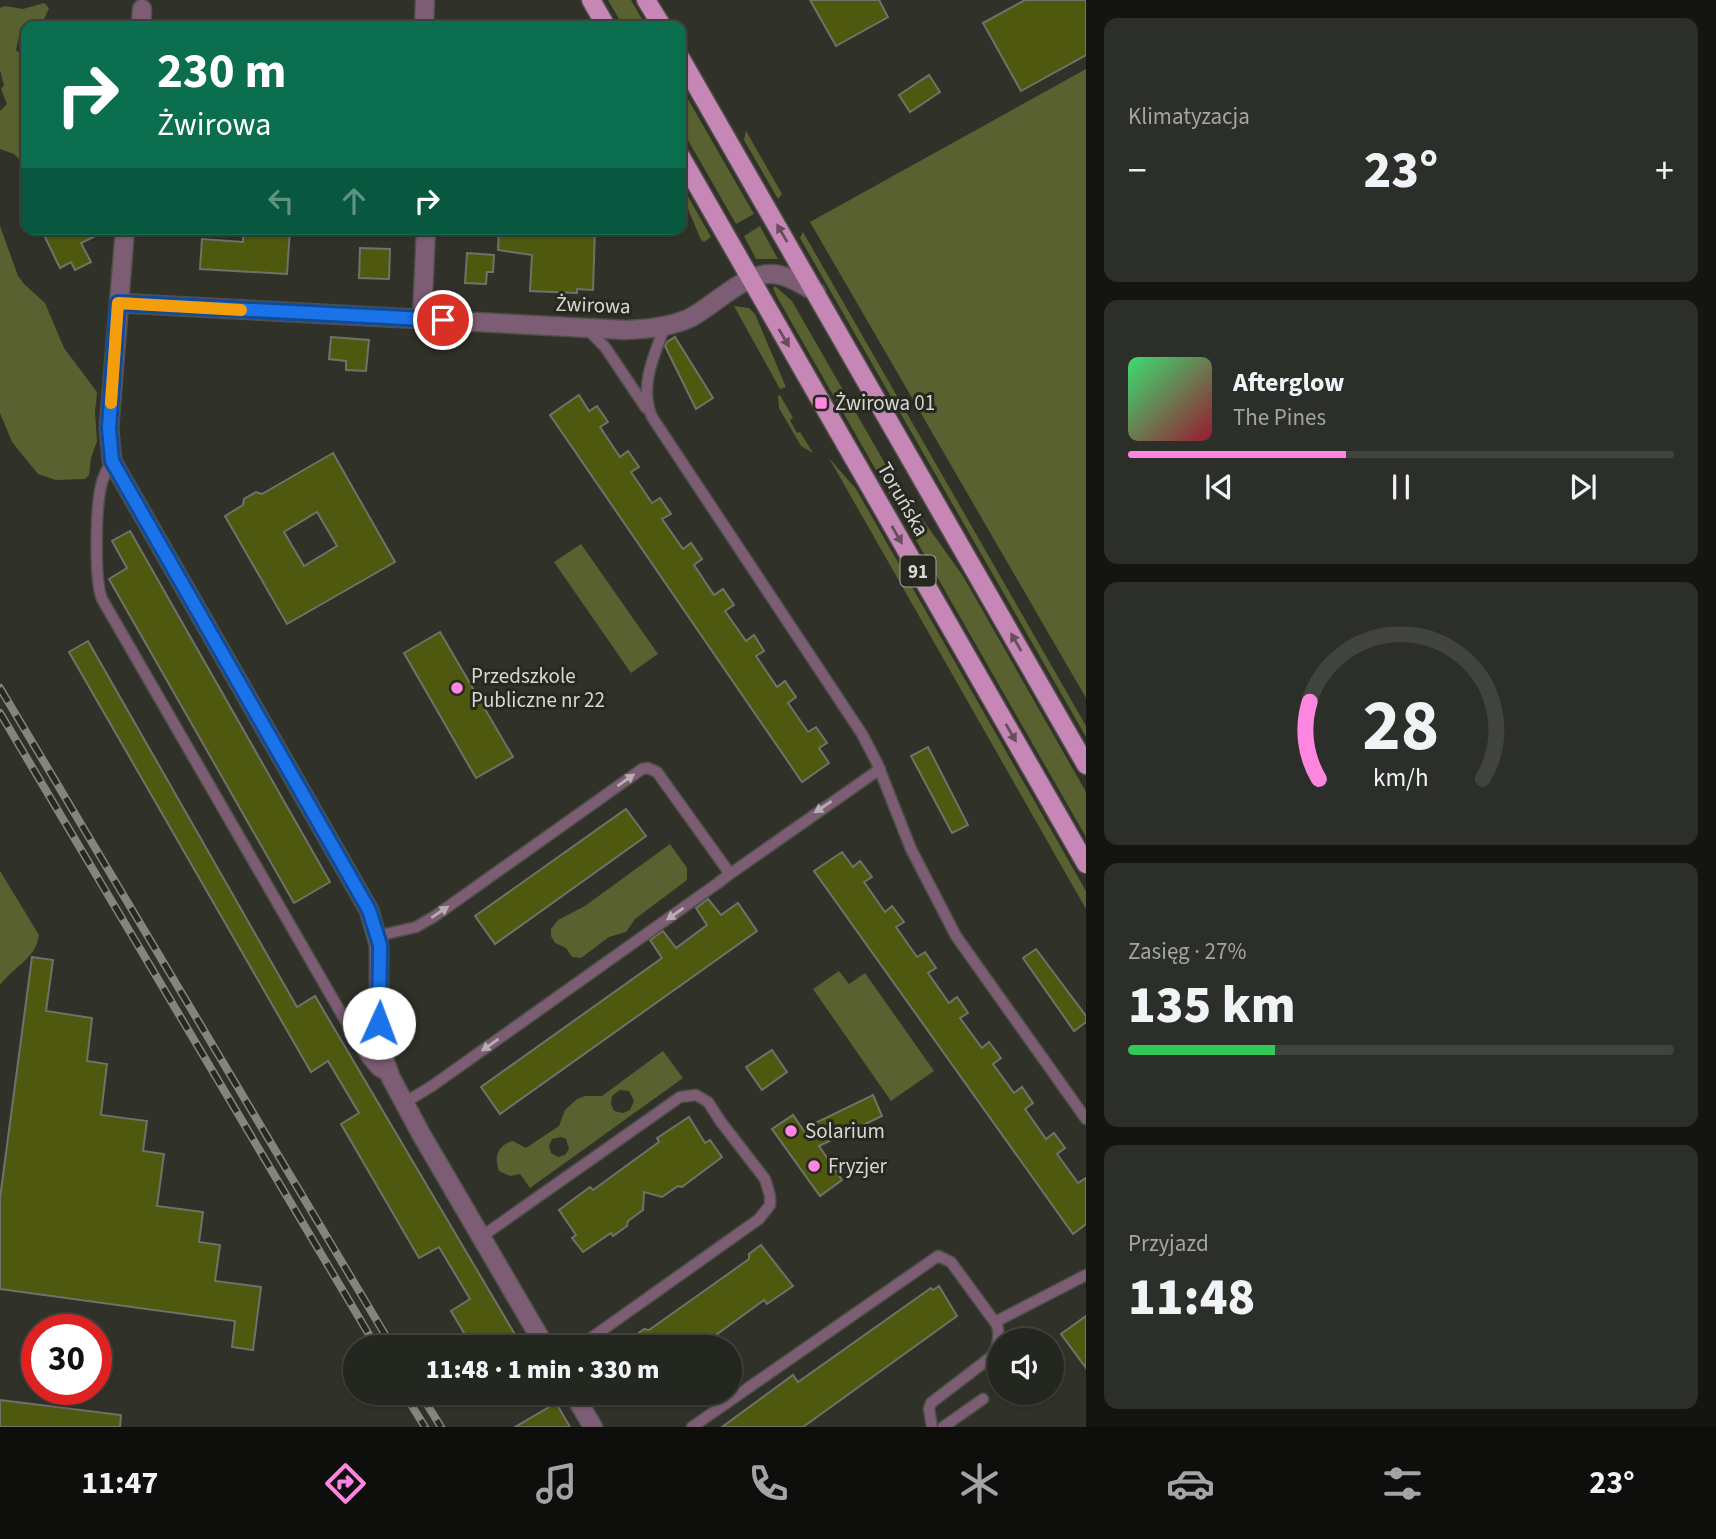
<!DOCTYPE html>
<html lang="pl">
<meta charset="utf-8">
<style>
:root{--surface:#242620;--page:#2c2e29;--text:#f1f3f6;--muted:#a3a5a5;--line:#41433e;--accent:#fe86e1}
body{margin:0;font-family:"Source Sans 3",sans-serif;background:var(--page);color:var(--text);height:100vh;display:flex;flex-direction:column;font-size:26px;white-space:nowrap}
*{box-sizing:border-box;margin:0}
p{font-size:23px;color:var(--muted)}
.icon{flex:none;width:38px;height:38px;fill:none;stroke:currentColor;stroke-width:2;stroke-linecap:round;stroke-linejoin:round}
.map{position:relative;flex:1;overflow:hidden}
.details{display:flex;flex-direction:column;gap:18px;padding:18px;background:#141512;width:630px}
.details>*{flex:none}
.hud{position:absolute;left:21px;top:21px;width:665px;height:214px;border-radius:14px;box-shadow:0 2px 5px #0004,0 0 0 2px var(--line);background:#0b6e4f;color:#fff;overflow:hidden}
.tools{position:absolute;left:987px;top:1328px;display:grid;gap:14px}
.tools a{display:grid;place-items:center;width:77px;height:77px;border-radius:50%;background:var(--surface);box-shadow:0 2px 5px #0004,0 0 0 2px var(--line);font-size:35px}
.speed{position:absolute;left:21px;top:1314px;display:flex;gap:14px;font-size:35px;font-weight:700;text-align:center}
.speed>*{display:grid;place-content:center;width:91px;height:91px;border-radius:50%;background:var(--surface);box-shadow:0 2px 5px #0004,0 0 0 2px var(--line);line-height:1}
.speed .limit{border:10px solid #d22;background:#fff;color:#111}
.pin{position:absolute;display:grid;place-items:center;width:60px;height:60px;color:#fff;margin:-30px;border:4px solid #fff;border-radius:50%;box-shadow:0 2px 7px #0007}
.me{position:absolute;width:77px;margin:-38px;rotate:2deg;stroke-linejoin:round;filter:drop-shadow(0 0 5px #0008)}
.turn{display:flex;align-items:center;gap:24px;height:147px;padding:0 21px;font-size:32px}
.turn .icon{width:91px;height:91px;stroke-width:2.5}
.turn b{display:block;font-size:49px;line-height:60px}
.lanes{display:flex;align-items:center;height:66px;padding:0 21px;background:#0003;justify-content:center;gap:35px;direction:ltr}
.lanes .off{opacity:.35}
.big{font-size:52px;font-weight:800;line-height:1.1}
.details .card{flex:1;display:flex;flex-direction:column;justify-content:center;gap:10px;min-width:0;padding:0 24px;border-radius:14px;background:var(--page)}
.details .dial{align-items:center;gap:0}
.dial svg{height:182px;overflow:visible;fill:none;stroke:var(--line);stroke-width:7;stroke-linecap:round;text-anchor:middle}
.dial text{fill:var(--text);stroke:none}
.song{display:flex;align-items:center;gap:21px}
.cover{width:84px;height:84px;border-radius:10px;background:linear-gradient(135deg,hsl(140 70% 55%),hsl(350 70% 35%))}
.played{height:7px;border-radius:4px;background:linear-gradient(90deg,var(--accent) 40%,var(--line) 40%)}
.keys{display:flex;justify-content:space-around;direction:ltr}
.heat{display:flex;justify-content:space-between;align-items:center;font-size:38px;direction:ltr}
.charge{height:10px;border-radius:5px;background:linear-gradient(90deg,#34c759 27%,var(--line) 0)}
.trip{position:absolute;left:343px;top:1335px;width:399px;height:70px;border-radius:35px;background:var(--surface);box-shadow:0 2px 5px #0004,0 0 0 2px var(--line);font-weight:800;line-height:70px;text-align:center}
.tab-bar{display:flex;height:112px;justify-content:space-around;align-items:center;background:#0e0f0d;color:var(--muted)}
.tab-bar .icon{width:49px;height:49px}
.tab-bar .active{color:var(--accent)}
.tab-bar b{font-size:32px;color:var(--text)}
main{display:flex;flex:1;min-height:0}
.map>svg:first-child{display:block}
</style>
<main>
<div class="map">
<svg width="1086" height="1427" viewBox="0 0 1086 1427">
<rect width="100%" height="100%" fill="#30322a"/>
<g fill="#596130" fill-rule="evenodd">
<polygon points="608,0 631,0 646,26 623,26"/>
<polygon points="44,3 49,8 41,26 26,26 26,37 19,37 16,50 26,59 26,164 24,164 14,154 0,149 0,111 7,104 1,89 4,85 0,70 0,8 5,6 23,9"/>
<polygon points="1086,69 1086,698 810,222"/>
<polygon points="681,87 754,214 736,224 681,128"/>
<polygon points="746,131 782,194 778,199 744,140"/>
<polygon points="681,184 711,237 704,242 701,240 681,192"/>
<polygon points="0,226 18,276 24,284 45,303 64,348 97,392 95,412 97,441 91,458 89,475 85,479 56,480 38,474 12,442 0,413"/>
<polygon points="760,226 778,259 756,259 744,236"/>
<polygon points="803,232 1086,726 1086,737 800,238"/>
<polygon points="775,286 792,301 895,481 963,576 1086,792 1086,837 777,297 773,288"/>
<polygon points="734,306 749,308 755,314 786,387 780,389"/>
<polygon points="780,395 793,418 790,420 797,433 800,432 813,453 801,446 779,408 778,396"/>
<polygon points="829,458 856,489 1086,891 1086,909"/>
<polygon points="581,544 658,654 631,673 554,562"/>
<polygon points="670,844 687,868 687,880 635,919 626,932 609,937 581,958 572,957 566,948 555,943 551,936 551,929 558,920 585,906"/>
<path d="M0,871L39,935C36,959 13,967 0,985Z"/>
<polygon points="839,971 849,984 865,973 934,1071 891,1101 813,989"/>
<path d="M663,1051L683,1078L530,1188L520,1174L510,1176L499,1171C494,1157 497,1145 513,1141L526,1148L559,1126L565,1110L577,1099L585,1096H602ZM620,1090L629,1091L634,1101L630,1110L623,1113L614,1111L611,1104L612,1096ZM561,1137L566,1139L569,1149L565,1155L558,1157L551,1153L549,1146L552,1139Z"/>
</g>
<g fill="#4e580e" stroke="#707269" stroke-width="2" fill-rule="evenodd">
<polygon points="810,0 879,0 888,17 836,46"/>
<polygon points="1025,0 1086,0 1086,55 1021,91 983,23"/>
<polygon points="929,75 940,92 910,112 899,95"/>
<polygon points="41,229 110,229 81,243 91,262 75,270 71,262 60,268"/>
<polygon points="243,229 290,229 287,274 200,269 202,239 243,242"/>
<polygon points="499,229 595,229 593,290 577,289 577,293 530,291 532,255 498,250"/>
<polygon points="360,248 390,249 389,279 359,278"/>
<polygon points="467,253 494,255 493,272 487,272 486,284 465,283"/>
<polygon points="331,337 369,340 366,371 346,370 346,361 329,359"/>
<polygon points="675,337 713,398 696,409 665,346 667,342"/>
<polygon points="579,395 589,411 597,406 608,422 600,427 620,457 628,451 639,467 631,472 652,503 660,498 671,514 662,519 683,549 691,543 702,559 694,565 714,595 723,589 734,605 725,611 746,641 754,635 764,651 756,656 777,687 785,681 796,697 788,703 808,732 816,727 827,743 819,748 829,763 802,782 550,415"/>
<path d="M333,453L395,562L287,624L225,516L243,505L244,499L256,492L262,494ZM317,512L337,546L304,566L284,532Z"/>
<polygon points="130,531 330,882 294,903 109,579 127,568 112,541"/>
<polygon points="440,632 513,757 476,778 404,653"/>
<polygon points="88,641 297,1007 315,996 523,1348 473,1348 451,1311 470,1299 439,1247 419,1258 341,1124 359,1113 328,1061 311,1072 69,652"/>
<polygon points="928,747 968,825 952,833 911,756"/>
<polygon points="626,809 646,836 495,944 475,916"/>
<polygon points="842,852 853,867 860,861 872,877 864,882 885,912 892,906 904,922 896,927 917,957 925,952 936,968 928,973 949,1003 957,997 968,1013 960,1018 982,1048 989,1042 1001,1058 993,1064 1014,1093 1022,1087 1033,1103 1025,1109 1046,1139 1054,1133 1065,1148 1057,1154 1078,1183 1086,1178 1086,1224 1073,1234 814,871"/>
<polygon points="708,899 721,915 738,903 757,931 500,1114 481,1087 662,958 650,940 663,931 676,948 707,925 696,908"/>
<polygon points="1036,949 1086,1016 1086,1022 1074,1031 1023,958"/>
<polygon points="32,957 53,960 46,1011 92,1018 87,1061 107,1064 101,1115 147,1121 143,1151 164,1154 157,1206 203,1212 199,1242 220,1245 215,1281 261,1287 253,1350 232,1347 235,1321 0,1289 0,1198"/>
<polygon points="772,1050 787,1072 762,1090 746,1067"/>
<polygon points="873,1095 882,1116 819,1146 842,1180 820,1196 772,1129 793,1115 804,1131 813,1124"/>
<polygon points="689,1117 705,1143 710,1140 722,1157 682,1187 678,1186 662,1197 644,1192 643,1210 628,1221 627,1226 613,1236 611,1233 583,1252 572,1238 576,1235 559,1210 590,1187 593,1190 659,1142 657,1138"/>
<polygon points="761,1245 793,1286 767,1304 764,1300 698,1348 618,1348 644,1329 649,1330 728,1274 749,1259 749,1254"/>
<polygon points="939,1286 957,1316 803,1427 722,1427 793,1375 798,1382 931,1288 933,1290"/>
<polygon points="1086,1316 1086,1368 1061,1334"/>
<polygon points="0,1400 121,1415 120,1427 0,1427"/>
<polygon points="556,1403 570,1427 515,1427"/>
</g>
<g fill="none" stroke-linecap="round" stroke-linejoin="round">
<g stroke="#4e5048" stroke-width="13">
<g id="lane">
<path d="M665,326C654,355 639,387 652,417L862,734L877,763L911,849L956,936L1086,1119"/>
<polyline points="587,329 605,347 646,408"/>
<path d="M112,461C107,469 103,477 101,486C96,507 94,579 102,599L367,1058L377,1070L391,1078"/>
<polyline points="727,876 880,769"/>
<polyline points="377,936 416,927 435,916 642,769 648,768 657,772 728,871 727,876 718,883 432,1086 404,1103"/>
<polyline points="481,1237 680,1097 696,1095 708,1102 721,1122 765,1179 770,1196 770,1205 759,1219 577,1348"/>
<polyline points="995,1322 1086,1275"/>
<path d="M692,1427L938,1256L951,1262L997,1325C1000,1336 998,1347 991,1357L931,1403L929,1409L932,1427"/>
<polyline points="943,1427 983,1399"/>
</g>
</g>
<g stroke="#4e5048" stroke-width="21">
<g id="street">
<polyline points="141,26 142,9"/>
<polyline points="424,26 425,0"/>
<polyline points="125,229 109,428 112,461 369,910 379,945 379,1023 384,1059 391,1078 421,1134 546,1348"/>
<path d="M119,303L626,330C648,329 670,327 690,318C713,306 745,273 771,274C787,274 802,285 816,292"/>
<polyline points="422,319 426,229"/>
<polyline points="573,1393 593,1427"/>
</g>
</g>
<g stroke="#4e5048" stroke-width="21">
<g id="primary">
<polyline points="591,0 606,26"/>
<polyline points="646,0 662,26"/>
<polyline points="681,59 1086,765"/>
<polyline points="681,157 1086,864"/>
</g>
</g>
<use href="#lane" stroke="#7d5d74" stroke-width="10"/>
<use href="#street" stroke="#7d5d74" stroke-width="18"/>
<use href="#primary" stroke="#c787b6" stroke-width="18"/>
<g stroke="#84857f" stroke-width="8">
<g id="rail">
<polyline points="0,688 393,1348"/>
<polyline points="0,713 377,1348"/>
<polyline points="404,1393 425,1427"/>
<polyline points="420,1393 441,1427"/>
</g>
</g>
<use href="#rail" stroke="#272820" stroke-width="5" stroke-dasharray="16" stroke-linecap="butt"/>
</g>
<defs><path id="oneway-solid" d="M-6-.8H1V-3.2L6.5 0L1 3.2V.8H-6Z" transform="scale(1.75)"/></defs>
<g fill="#674e5c">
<use href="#oneway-solid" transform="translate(782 233) rotate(-120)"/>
<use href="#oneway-solid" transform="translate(784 338) rotate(60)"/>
<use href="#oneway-solid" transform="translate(897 535) rotate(60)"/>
<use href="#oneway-solid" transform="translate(1016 642) rotate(-120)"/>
<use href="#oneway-solid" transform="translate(1011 733) rotate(60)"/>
</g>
<g fill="#b8adb2">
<use href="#oneway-solid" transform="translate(626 780) rotate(-35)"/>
<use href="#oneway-solid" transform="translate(823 807) rotate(146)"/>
<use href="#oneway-solid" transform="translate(440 912) rotate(-34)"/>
<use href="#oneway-solid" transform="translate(675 914) rotate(145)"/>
<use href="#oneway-solid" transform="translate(490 1045) rotate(145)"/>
</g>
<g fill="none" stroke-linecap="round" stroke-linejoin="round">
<g stroke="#114b97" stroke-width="18">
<polyline id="route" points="379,1023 380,945 369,910 112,461 109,428 118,303 443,320"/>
</g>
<use href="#route" stroke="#1a73e8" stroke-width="12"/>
<polyline stroke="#f59e0b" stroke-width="12" points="111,403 118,303 241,310"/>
</g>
<g fill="#fe86e1" stroke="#272820" stroke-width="2.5">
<rect x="814" y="396" width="14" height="14" rx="3.5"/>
<circle cx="457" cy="688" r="7"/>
<circle cx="791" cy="1131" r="7"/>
<circle cx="814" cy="1166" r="7"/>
</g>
<g text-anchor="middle" stroke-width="6" stroke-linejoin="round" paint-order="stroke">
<rect fill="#272820" stroke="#a2a39d" stroke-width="2" x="900.5" y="555.5" width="35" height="31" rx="5"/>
<g font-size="19" font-weight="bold" fill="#d7d8d3">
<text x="918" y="578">91</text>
</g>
<g font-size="21" fill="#d7d8d3" stroke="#272820">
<text transform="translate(593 305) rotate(2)" y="7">Żwirowa</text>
<text transform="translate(903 499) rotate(60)" y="7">Toruńska</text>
</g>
<g font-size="21" fill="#d7d8d3" stroke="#272820" text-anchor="start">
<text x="835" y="410">Żwirowa 01</text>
<text x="471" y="683">Przedszkole<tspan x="471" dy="24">Publiczne nr 22</tspan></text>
<text x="805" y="1138">Solarium</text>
<text x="828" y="1173">Fryzjer</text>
</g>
</g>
</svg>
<div class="tools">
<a><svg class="icon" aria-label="sound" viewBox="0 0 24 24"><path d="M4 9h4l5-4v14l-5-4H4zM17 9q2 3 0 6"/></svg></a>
</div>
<div class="speed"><div class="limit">30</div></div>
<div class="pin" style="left:443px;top:320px;background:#d93025"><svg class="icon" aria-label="arrive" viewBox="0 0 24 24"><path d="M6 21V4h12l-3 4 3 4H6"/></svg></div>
<svg class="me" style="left:379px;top:1023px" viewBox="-20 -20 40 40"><circle r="19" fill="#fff"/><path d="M0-13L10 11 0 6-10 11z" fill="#1a73e8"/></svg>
<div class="trip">11:48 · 1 min · 330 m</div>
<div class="hud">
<div class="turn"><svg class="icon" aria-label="right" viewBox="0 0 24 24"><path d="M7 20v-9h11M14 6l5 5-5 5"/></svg><div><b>230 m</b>Żwirowa</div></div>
<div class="lanes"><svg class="icon off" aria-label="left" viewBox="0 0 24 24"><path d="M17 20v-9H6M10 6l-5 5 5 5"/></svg><svg class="icon off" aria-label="ahead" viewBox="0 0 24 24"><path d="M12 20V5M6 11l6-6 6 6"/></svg><svg class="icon" aria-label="right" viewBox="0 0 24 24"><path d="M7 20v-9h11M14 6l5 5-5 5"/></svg></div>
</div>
</div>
<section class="details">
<div class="card"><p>Klimatyzacja</p>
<div class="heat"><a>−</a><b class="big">23°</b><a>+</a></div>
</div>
<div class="card">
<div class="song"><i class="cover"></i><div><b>Afterglow</b><p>The Pines</p></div></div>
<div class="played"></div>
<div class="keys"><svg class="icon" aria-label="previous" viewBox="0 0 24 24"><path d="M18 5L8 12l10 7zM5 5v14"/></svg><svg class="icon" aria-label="pause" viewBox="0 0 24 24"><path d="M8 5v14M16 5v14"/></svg><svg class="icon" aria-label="next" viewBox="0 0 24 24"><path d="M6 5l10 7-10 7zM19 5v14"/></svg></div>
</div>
<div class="card dial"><svg viewBox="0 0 100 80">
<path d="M14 69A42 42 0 1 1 86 69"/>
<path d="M14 69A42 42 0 0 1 10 35" stroke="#fe86e1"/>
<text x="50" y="56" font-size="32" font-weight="700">28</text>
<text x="50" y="72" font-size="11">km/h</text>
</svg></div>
<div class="card"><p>Zasięg · 27%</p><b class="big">135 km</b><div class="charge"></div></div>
<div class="card"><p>Przyjazd</p><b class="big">11:48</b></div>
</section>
</main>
<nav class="tab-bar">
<b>11:47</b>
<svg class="icon active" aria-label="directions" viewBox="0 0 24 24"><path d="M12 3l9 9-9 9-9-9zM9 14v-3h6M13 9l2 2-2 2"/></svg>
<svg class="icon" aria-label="music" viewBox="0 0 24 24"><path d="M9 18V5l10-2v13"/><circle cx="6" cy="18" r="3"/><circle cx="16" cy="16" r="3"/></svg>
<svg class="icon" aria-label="phone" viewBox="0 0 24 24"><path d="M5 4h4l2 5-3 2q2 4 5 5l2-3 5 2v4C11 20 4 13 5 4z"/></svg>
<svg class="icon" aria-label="climate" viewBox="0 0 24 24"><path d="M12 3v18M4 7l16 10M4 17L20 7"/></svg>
<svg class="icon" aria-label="car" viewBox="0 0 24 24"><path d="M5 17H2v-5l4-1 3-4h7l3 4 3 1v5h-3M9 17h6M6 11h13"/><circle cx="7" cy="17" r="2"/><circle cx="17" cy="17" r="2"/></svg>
<svg class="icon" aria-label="filters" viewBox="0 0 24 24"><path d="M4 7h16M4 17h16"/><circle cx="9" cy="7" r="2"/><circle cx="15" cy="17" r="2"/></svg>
<b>23°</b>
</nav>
